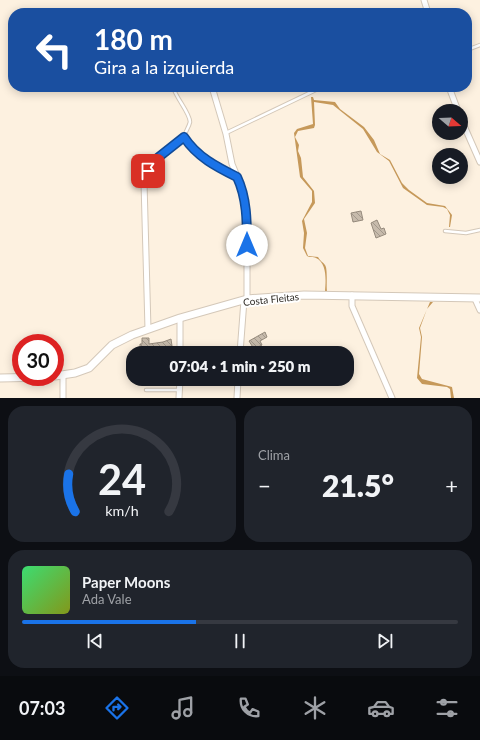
<!DOCTYPE html>
<html lang="es">
<meta charset="utf-8">
<style>
:root{--surface:#171b24;--page:#20242c;--text:#f1f3f6;--muted:#9ea1a6;--line:#363941;--accent:#1a73e8}
body{margin:0;font-family:Lato,sans-serif;background:var(--page);color:var(--text);height:100vh;display:flex;flex-direction:column;font-size:15px;white-space:nowrap}
*{box-sizing:border-box;margin:0}
p{font-size:13px;color:var(--muted)}
.icon{flex:none;width:22px;height:22px;fill:none;stroke:currentColor;stroke-width:2;stroke-linecap:round;stroke-linejoin:round}
.map{position:relative;height:398px;overflow:hidden}
.drawer{display:flex;flex-direction:column;gap:8px;padding:8px;background:#0d0f14;flex:1}
.drawer>*{flex:none}
.banner{position:absolute;left:8px;top:8px;width:464px;height:84px;border-radius:16px;box-shadow:0 2px 10px #0003;background:#1a4fa0;color:#fff;overflow:hidden}
.needle{width:26px;rotate:109deg}
.fabs{position:absolute;left:432px;top:104px;display:grid;gap:8px}
.fabs a{display:grid;place-items:center;width:36px;height:36px;border-radius:50%;background:var(--surface);box-shadow:0 2px 10px #0003;font-size:20px}
.speed{position:absolute;left:12px;top:334px;display:flex;gap:8px;font-size:20px;font-weight:700;text-align:center}
.speed>*{display:grid;place-content:center;width:52px;height:52px;border-radius:50%;background:var(--surface);box-shadow:0 2px 10px #0003;line-height:1}
.speed .limit{border:6px solid #d22;background:#fff;color:#111}
.pin{position:absolute;display:grid;place-items:center;width:34px;height:34px;color:#fff;margin:-17px;border-radius:8px;box-shadow:0 2px 6px #0006}
.me{position:absolute;width:44px;margin:-22px;rotate:0deg;stroke-linejoin:round;filter:drop-shadow(0 0 3px #0008)}
.turn{display:flex;align-items:center;gap:14px;height:84px;padding:0 20px;font-size:18px}
.turn .icon{width:52px;height:52px;stroke-width:2.5}
.turn b{display:block;font-size:28px;line-height:34px}
.big{font-size:30px;font-weight:800;line-height:1.1}
.drawer .card{flex:1;display:flex;flex-direction:column;justify-content:center;gap:6px;min-width:0;padding:0 14px;border-radius:16px;background:var(--page)}
.drawer .dial{align-items:center;gap:0}
.dial svg{height:104px;overflow:visible;fill:none;stroke:var(--line);stroke-width:7;stroke-linecap:round;text-anchor:middle}
.dial text{fill:var(--text);stroke:none}
.song{display:flex;align-items:center;gap:12px}
.cover{width:48px;height:48px;border-radius:6px;background:linear-gradient(135deg,hsl(140 70% 55%),hsl(70 70% 35%))}
.played{height:4px;border-radius:2px;background:linear-gradient(90deg,var(--accent) 40%,var(--line) 40%)}
.keys{display:flex;justify-content:space-around;direction:ltr}
.heat{display:flex;justify-content:space-between;align-items:center;font-size:22px;direction:ltr}
.drawer .tiles{flex:1;display:grid;gap:8px;grid-template-columns:1fr 1fr}
.card:last-child{grid-column:span 2}
.trip{position:absolute;left:126px;top:346px;width:228px;height:40px;border-radius:16px;background:var(--surface);box-shadow:0 2px 10px #0003;font-weight:800;line-height:40px;text-align:center}
.tabs{display:flex;height:64px;justify-content:space-around;align-items:center;background:#090b0e;color:var(--muted)}
.tabs .icon{width:28px;height:28px}
.tabs .selected{color:var(--accent)}
.tabs b{font-size:18px;color:var(--text)}
.map>svg:first-child{display:block}
</style>
<div class="map">
<svg width="480" height="398" viewBox="0 0 480 398">
<defs>
<pattern id="building-back-hatch" width="6" height="6" patternUnits="userSpaceOnUse"><rect width="6" height="6" fill="#c7bbac"/><path d="M-1 5l2 2M0 0l6 6M5-1l2 2" fill="none" stroke="#a2988c"/></pattern>
</defs>
<rect width="100%" height="100%" fill="#fdf1e0"/>
<g fill="#c6995a">
<path d="M311,97H313L314,100L335,102L340,109L364,127L374,140L380,154L390,160L402,183L409,190L427,203L445,206L452,215L450,227H449L450,215L447,209L443,207L427,205L403,188L389,161L377,152L363,129L333,105L314,102L315,125L314,128L298,131L295,137L299,145L298,151L301,158L303,177L314,191L315,203L304,219L307,233L305,248L308,256L318,257C320,261 323,262 325,265C328,269 326,285 327,291H325C326,280 327,263 316,258C313,256 310,258 307,256L303,248L304,233L302,221L312,202V191L300,177L294,133L297,129L313,124Z"/>
<polygon points="430,302 433,302 427,309 420,328 422,337 419,374 422,379 452,387 454,398 451,398 450,389 447,387 422,384 417,378 421,337 419,328"/>
</g>
<g fill="url(#building-back-hatch)" stroke="#968b7d">
<polygon points="361,211 363,220 353,222 351,213"/>
<polygon points="377,220 381,229 384,228 386,234 376,238 371,223"/>
<polygon points="265,332 267,337 260,341 262,345 254,349 249,341"/>
<polygon points="142,338 149,338 149,344 163,342 171,339 172,346 158,347 158,351 154,351 154,347 140,348 140,344 142,344"/>
</g>
<g fill="none" stroke-linecap="round" stroke-linejoin="round">
<g stroke="#d4c8b9" stroke-width="4.5">
<g id="service">
<polyline points="467,50 480,45"/>
<path d="M173,87C176,98 190,113 190,122C189,127 185,132 184,137C197,157 216,167 236,177"/>
<polyline points="226,133 322,87"/>
<polyline points="445,231 466,233 480,230"/>
<polyline points="146,390 179,390"/>
</g>
</g>
<g stroke="#d4c8b9" stroke-width="7">
<g id="minor">
<polyline points="424,0 428,13"/>
<polyline points="212,87 226,134 232,164 242,188 247,220 247,299"/>
<polyline points="449,87 458,111"/>
<polyline points="461,119 480,162"/>
<polyline points="352,295 352,306 392,398"/>
<polyline points="475,299 480,310"/>
<path d="M148,329L144,182C152,159 166,151 184,137"/>
<polyline points="180,353 180,318"/>
<polyline points="240,353 244,300"/>
<polyline points="63,398 63,375"/>
<polyline points="179,398 180,379"/>
<polyline points="237,398 238,379"/>
</g>
</g>
<g stroke="#d4c8b9" stroke-width="9">
<g id="secondary">
<polyline points="55,376 75,373 89,368 112,345 132,335 180,318 247,299 304,295 480,298"/>
<polyline points="0,378 48,377"/>
</g>
</g>
<use href="#service" stroke="#fff" stroke-width="2.5"/>
<use href="#minor" stroke="#fff" stroke-width="5"/>
<use href="#secondary" stroke="#fff" stroke-width="7"/>
</g>
<g fill="none" stroke-linecap="round" stroke-linejoin="round">
<g stroke="#114b97" stroke-width="10">
<path id="route" d="M148,171L155,160L184,137C197,157 217,167 237,177C247,198 247,222 247,245"/>
</g>
<use href="#route" stroke="#1a73e8" stroke-width="7"/>
</g>
<g text-anchor="middle" stroke-width="4" stroke-linejoin="round" paint-order="stroke">
<g font-size="10" fill="#2d2923" stroke="#fff">
<text transform="translate(271 299) rotate(-6)" y="4">Costa Fleitas</text>
</g>
</g>
</svg>
<div class="fabs">
<a><svg class="needle" viewBox="-14 -14 28 28"><path d="M0-13l5 13h-10z" fill="#e53935"/><path d="M0 13l5-13h-10z" fill="#9ea1a6"/></svg></a>
<a><svg class="icon" aria-label="layers" viewBox="0 0 24 24"><path d="M12 4l9 5-9 5-9-5zM3 14l9 5 9-5"/></svg></a>
</div>
<div class="speed"><div class="limit">30</div></div>
<div class="pin" style="left:148px;top:171px;background:#d93025"><svg class="icon" aria-label="arrive" viewBox="0 0 24 24"><path d="M6 21V4h12l-3 4 3 4H6"/></svg></div>
<svg class="me" style="left:247px;top:245px" viewBox="-20 -20 40 40"><circle r="19" fill="#fff"/><path d="M0-13L10 11 0 6-10 11z" fill="#1a73e8"/></svg>
<div class="trip">07:04 · 1 min · 250 m</div>
<div class="banner">
<div class="turn"><svg class="icon" aria-label="left" viewBox="0 0 24 24"><path d="M17 20v-9H6M10 6l-5 5 5 5"/></svg><div><b>180 m</b>Gira a la izquierda</div></div>
</div>
</div>
<section class="drawer">
<div class="tiles">
<div class="card dial"><svg viewBox="0 0 100 80">
<path d="M14 69A42 42 0 1 1 86 69"/>
<path d="M14 69A42 42 0 0 1 9 40" stroke="#1a73e8"/>
<text x="50" y="56" font-size="32" font-weight="700">24</text>
<text x="50" y="72" font-size="11">km/h</text>
</svg></div>
<div class="card"><p>Clima</p>
<div class="heat"><a>−</a><b class="big">21.5°</b><a>+</a></div>
</div>
<div class="card">
<div class="song"><i class="cover"></i><div><b>Paper Moons</b><p>Ada Vale</p></div></div>
<div class="played"></div>
<div class="keys"><svg class="icon" aria-label="previous" viewBox="0 0 24 24"><path d="M18 5L8 12l10 7zM5 5v14"/></svg><svg class="icon" aria-label="pause" viewBox="0 0 24 24"><path d="M8 5v14M16 5v14"/></svg><svg class="icon" aria-label="next" viewBox="0 0 24 24"><path d="M6 5l10 7-10 7zM19 5v14"/></svg></div>
</div>
</div>
</section>
<nav class="tabs">
<b>07:03</b>
<svg class="icon selected" aria-label="directions" viewBox="0 0 24 24"><path d="M12 3l9 9-9 9-9-9zM9 14v-3h6M13 9l2 2-2 2"/></svg>
<svg class="icon" aria-label="music" viewBox="0 0 24 24"><path d="M9 18V5l10-2v13"/><circle cx="6" cy="18" r="3"/><circle cx="16" cy="16" r="3"/></svg>
<svg class="icon" aria-label="phone" viewBox="0 0 24 24"><path d="M5 4h4l2 5-3 2q2 4 5 5l2-3 5 2v4C11 20 4 13 5 4z"/></svg>
<svg class="icon" aria-label="climate" viewBox="0 0 24 24"><path d="M12 3v18M4 7l16 10M4 17L20 7"/></svg>
<svg class="icon" aria-label="car" viewBox="0 0 24 24"><path d="M5 17H2v-5l4-1 3-4h7l3 4 3 1v5h-3M9 17h6M6 11h13"/><circle cx="7" cy="17" r="2"/><circle cx="17" cy="17" r="2"/></svg>
<svg class="icon" aria-label="filters" viewBox="0 0 24 24"><path d="M4 7h16M4 17h16"/><circle cx="9" cy="7" r="2"/><circle cx="15" cy="17" r="2"/></svg>
</nav>
